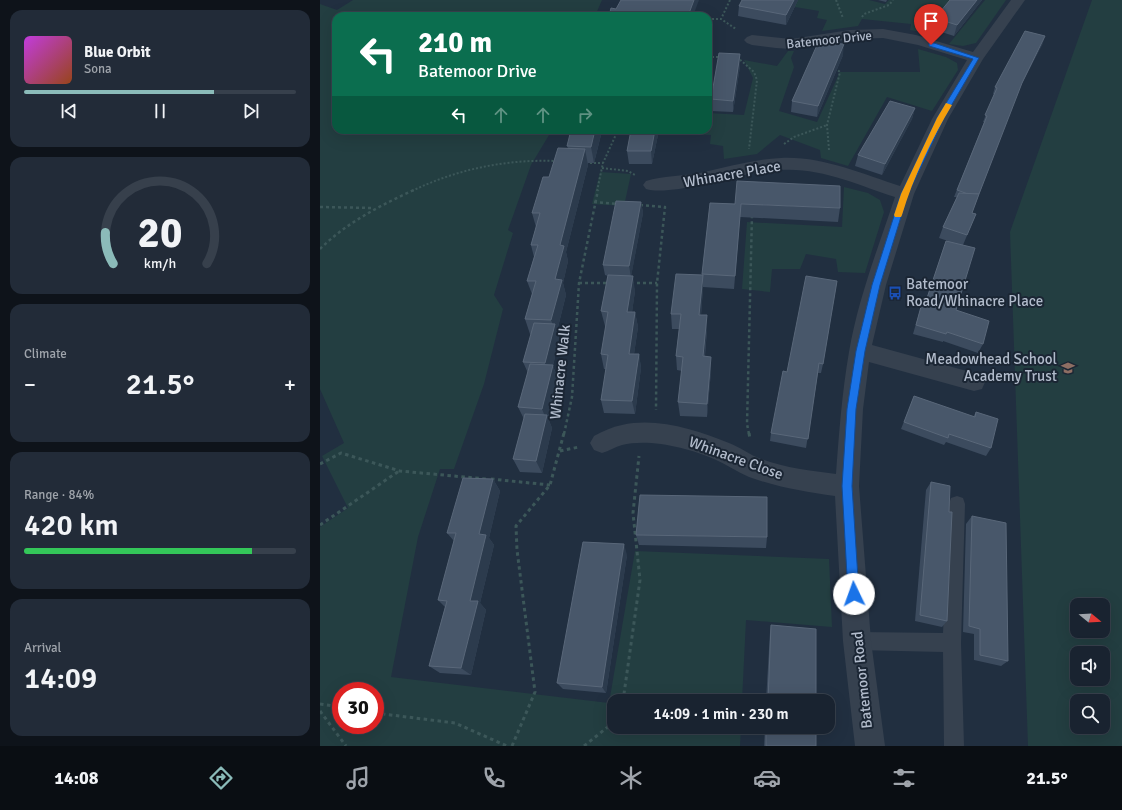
<!DOCTYPE html>
<meta charset="utf-8">
<style>
:root{--surface:#192330;--page:#222b38;--text:#f1f3f6;--muted:#9fa4ab;--line:#37404c;--accent:#8bbbb9}
body{margin:0;font-family:Signika,sans-serif;background:var(--page);color:var(--text);height:100vh;display:flex;flex-direction:column;font-size:15px;white-space:nowrap}
*{box-sizing:border-box;margin:0}
p{font-size:13px;color:var(--muted)}
.icon{flex:none;width:22px;height:22px;fill:none;stroke:currentColor;stroke-width:2;stroke-linecap:round;stroke-linejoin:round}
.map{position:relative;flex:1;overflow:hidden}
.drawer{display:flex;flex-direction:column;gap:10px;padding:10px;background:#0e131a;width:320px}
.drawer>*{flex:none}
.banner{position:absolute;left:12px;top:12px;width:380px;height:122px;border-radius:12px;box-shadow:0 4px 16px #0002,0 0 0 1px var(--line);background:#0b6e4f;color:#fff;overflow:hidden}
.needle{width:26px;rotate:108deg}
.tools{position:absolute;left:750px;top:598px;display:grid;gap:8px}
.tools a{display:grid;place-items:center;width:40px;height:40px;border-radius:8px;background:var(--surface);box-shadow:0 4px 16px #0002,0 0 0 1px var(--line);font-size:20px}
.speed{position:absolute;left:12px;top:682px;display:flex;gap:8px;font-size:20px;font-weight:700;text-align:center}
.speed>*{display:grid;place-content:center;width:52px;height:52px;border-radius:50%;background:var(--surface);box-shadow:0 4px 16px #0002,0 0 0 1px var(--line);line-height:1}
.speed .limit{border:6px solid #d22;background:#fff;color:#111}
.pin{position:absolute;display:grid;place-items:center;width:34px;height:34px;color:#fff;margin:-41px -17px;border-radius:50% 50% 50% 0;rotate:-45deg;box-shadow:0 0 4px #0007}
.pin .icon{rotate:45deg}
.me{position:absolute;width:44px;margin:-22px;rotate:357deg;stroke-linejoin:round;filter:drop-shadow(0 0 3px #0008)}
.turn{display:flex;align-items:center;gap:14px;height:84px;padding:0 20px;font-size:18px}
.turn .icon{width:52px;height:52px;stroke-width:2.5}
.turn b{display:block;font-size:28px;line-height:34px}
.lanes{display:flex;align-items:center;height:38px;padding:0 20px;background:#0003;justify-content:center;gap:20px;direction:ltr}
.lanes .off{opacity:.35}
.big{font-size:30px;font-weight:600;line-height:1.1}
.drawer .widget{flex:1;display:flex;flex-direction:column;justify-content:center;gap:6px;min-width:0;padding:0 14px;border-radius:12px;background:var(--page)}
.drawer .dial{align-items:center;gap:0}
.dial svg{height:104px;overflow:visible;fill:none;stroke:var(--line);stroke-width:7;stroke-linecap:round;text-anchor:middle}
.dial text{fill:var(--text);stroke:none}
.song{display:flex;align-items:center;gap:12px}
.cover{width:48px;height:48px;border-radius:6px;background:linear-gradient(135deg,hsl(290 70% 55%),hsl(20 70% 35%))}
.played{height:4px;border-radius:2px;background:linear-gradient(90deg,var(--accent) 70%,var(--line) 70%)}
.keys{display:flex;justify-content:space-around;direction:ltr}
.heat{display:flex;justify-content:space-between;align-items:center;font-size:22px;direction:ltr}
.charge{height:6px;border-radius:3px;background:linear-gradient(90deg,#34c759 84%,var(--line) 0)}
.trip{position:absolute;left:287px;top:694px;width:228px;height:40px;border-radius:12px;background:var(--surface);box-shadow:0 4px 16px #0002,0 0 0 1px var(--line);font-weight:600;line-height:40px;text-align:center}
.menu{display:flex;height:64px;justify-content:space-around;align-items:center;background:#0a0e13;color:var(--muted)}
.menu .icon{width:28px;height:28px}
.menu .on{color:var(--accent)}
.menu b{font-size:18px;color:var(--text)}
main{display:flex;flex:1;min-height:0}
.map>svg:first-child{display:block}
</style>
<main>
<section class="drawer">
<div class="widget">
<div class="song"><i class="cover"></i><div><b>Blue Orbit</b><p>Sona</p></div></div>
<div class="played"></div>
<div class="keys"><svg class="icon" aria-label="previous" viewBox="0 0 24 24"><path d="M18 5L8 12l10 7zM5 5v14"/></svg><svg class="icon" aria-label="pause" viewBox="0 0 24 24"><path d="M8 5v14M16 5v14"/></svg><svg class="icon" aria-label="next" viewBox="0 0 24 24"><path d="M6 5l10 7-10 7zM19 5v14"/></svg></div>
</div>
<div class="widget dial"><svg viewBox="0 0 100 80">
<path d="M14 69A42 42 0 1 1 86 69"/>
<path d="M14 69A42 42 0 0 1 8 45" stroke="#8bbbb9"/>
<text x="50" y="56" font-size="32" font-weight="700">20</text>
<text x="50" y="72" font-size="11">km/h</text>
</svg></div>
<div class="widget"><p>Climate</p>
<div class="heat"><a>−</a><b class="big">21.5°</b><a>+</a></div>
</div>
<div class="widget"><p>Range · 84%</p><b class="big">420 km</b><div class="charge"></div></div>
<div class="widget"><p>Arrival</p><b class="big">14:09</b></div>
</section>
<div class="map">
<svg width="802" height="746" viewBox="0 0 802 746">
<rect width="100%" height="100%" fill="#212f40"/>
<g fill="#233e41" fill-rule="evenodd">
<path d="M33,0H282L275,16H16V130H232L211,165L188,230L193,233L174,295L183,309L164,384L134,469H120L98,537L71,677L289,703L315,551L509,559L512,627L426,620L422,701H294V727H421L420,746H0V527L28,508L2,456L24,443L0,389V4L17,10ZM21,691H55V725H21Z"/>
<polygon points="433,0 549,0 565,4 569,0 630,0 601,32 590,30 591,24 542,19 538,26 502,31 507,20 497,18 499,11"/>
<polygon points="665,0 686,0 656,43 643,46 629,44"/>
<path d="M772,0H802V746H708L690,232ZM757,605H783V631H757ZM757,653H783V679H757ZM757,701H783V727H757Z"/>
<polygon points="598,49 626,57 637,63 638,70 612,111 567,97 528,166 501,158 500,150 460,135 437,154 404,159 403,146 390,144 391,135 294,131 388,130 388,113 424,115 433,78 424,60 457,66 468,51 474,51 471,58 474,67 459,111 497,122 520,72 600,72"/>
<polygon points="280,172 311,174 304,206 272,204"/>
<polygon points="524,187 548,193 560,200 564,212 545,273 518,272 516,259 486,254 480,269 452,269 450,292 422,289 427,222 522,227"/>
</g>
<g fill="none" stroke-linecap="round" stroke-linejoin="round">
<g stroke="#3c5759" stroke-width="2" stroke-dasharray="2 2" stroke-linecap="butt">
<polyline points="410,0 401,19 416,29"/>
<polyline points="516,0 523,18"/>
<polyline points="542,17 544,14 569,5 573,0"/>
<polyline points="388,19 401,19"/>
<polyline points="388,57 400,57"/>
<polyline points="417,57 434,72 437,80 429,149"/>
<polyline points="464,144 474,137 507,125"/>
<polyline points="509,150 507,125 520,72 515,68"/>
<polyline points="270,163 283,163"/>
<polyline points="282,168 308,171 315,175"/>
<path d="M92,191C137,169 187,159 237,161"/>
<polyline points="277,191 283,163 298,130"/>
</g>
<g stroke="#3c5759" stroke-width="2.5" stroke-dasharray="3 3" stroke-linecap="butt">
<polyline points="274,202 299,204"/>
<polyline points="320,205 345,207 337,283 336,410"/>
<polyline points="0,207 54,208"/>
<path d="M0,249C26,223 61,205 94,190"/>
<polyline points="259,283 288,283"/>
<polyline points="311,283 337,283"/>
<polyline points="244,434 252,397 259,283 278,190"/>
<polyline points="429,434 427,424 432,215"/>
</g>
<g stroke="#3c5759" stroke-width="3" stroke-dasharray="3.5 3.5" stroke-linecap="butt">
<polyline points="429,433 430,439"/>
<polyline points="240,451 259,447"/>
<polyline points="0,464 21,453 80,471 166,479"/>
<polyline points="171,479 230,485"/>
<polyline points="0,525 79,471"/>
<polyline points="303,701 320,580 313,513 319,456"/>
<polyline points="0,704 21,707"/>
<polyline points="0,711 26,746"/>
<polyline points="55,713 135,723 187,746"/>
<polyline points="192,746 215,692 197,550 196,526 230,485 244,433"/>
<polyline points="264,746 289,726 294,718"/>
</g>
<polygon fill="#36414f" fill-rule="evenodd" points="637,496 643,498 645,504 641,643 644,746 624,746 623,652 537,650 530,648 528,641 530,634 537,632 623,633 629,504 631,498"/>
<path fill="#36414f" fill-rule="evenodd" d="M691,0H705L663,59L628,119L594,194L566,285L552,345L654,373L662,375L665,382L662,389L654,391L549,362L543,409L539,486L551,641L565,746H535L523,641L515,496C486,492 457,487 429,477C417,472 406,464 394,459C370,448 328,438 302,445C295,447 289,451 282,453L274,450L270,443L274,436C283,431 292,427 302,425C337,417 377,430 409,443C420,447 430,455 441,459C465,468 491,471 516,474C519,433 522,393 529,352C538,299 558,248 575,197C538,185 500,167 460,170C426,172 393,184 359,189C348,190 336,192 326,189L323,185L326,181C343,176 362,176 380,173C407,167 434,159 461,158C502,156 542,174 580,186L612,119L647,60L598,45L563,38L530,39L471,49L456,48L432,45L427,43L424,40L427,37L432,35L471,39L530,30L563,29L596,35L653,52Z"/>
</g>
<g fill="#3c4b5e">
<polygon points="478,0 466,25 418,16 419,6"/>
<polygon points="558,0 567,0 566,2"/>
<polygon points="630,0 662,0 634,36 612,29 615,18"/>
<polygon points="723,43 699,89 652,213 656,214 643,245 636,310 663,344 658,353 623,341 623,342 593,334 602,303 605,304 626,241 628,241 619,238 623,227 637,197 634,197 664,122 663,122 674,94 673,94 675,87"/>
<polygon points="420,54 420,66 413,112 391,111 391,99"/>
<polygon points="523,55 497,117 471,112 472,101"/>
<polygon points="595,108 592,119 562,175 535,166 538,155"/>
<polygon points="308,130 339,130 332,164 309,164 307,151 311,131"/>
<polygon points="281,135 274,163 268,163 268,165 246,252 248,261 243,283 246,295 237,331 239,338 233,366 238,379 228,418 232,428 222,473 200,472 193,459 204,419 198,407 208,373 203,362 211,334 210,334 205,319 212,294 207,281 214,257 211,245 216,227 212,213 229,177 248,148 247,146"/>
<polygon points="321,202 323,213 311,276 315,291 312,312 315,312 318,327 314,354 319,354 321,368 315,414 284,413 281,400 286,369 284,369 281,354 286,326 285,326 281,311 288,276 285,275 283,265"/>
<polygon points="390,203 520,208 518,222 420,217 414,289 383,287 381,315 387,330 385,356 391,371 387,417 360,416 358,402 362,371 357,370 356,356 359,329 352,329 351,314 382,275"/>
<polygon points="517,281 503,364 501,373 498,373 486,448 450,441 451,433 467,372"/>
<polygon points="594,396 653,417 656,412 671,448 666,456 626,442 624,445 581,429"/>
<polygon points="173,479 180,491 169,538 174,545 160,603 166,610 151,675 120,673 109,666 125,607 118,600 134,541 127,533"/>
<polygon points="611,482 629,512 627,621 622,627 595,621 606,490"/>
<polygon points="652,516 688,661 681,666 654,660 654,634 643,632 646,524"/>
<polygon points="316,535 447,537 446,548 319,545"/>
<polygon points="307,555 286,693 243,689 237,683"/>
<polygon points="451,625 496,701 446,701 450,632"/>
<polygon points="445,727 496,727 496,746 444,746"/>
</g>
<g fill="#2c3b4d">
<polygon points="374,0 379,0 373,16 368,16"/>
<polygon points="474,0 478,0 466,25 466,15"/>
<polygon points="657,0 662,0 634,36 637,25"/>
<polygon points="725,36 723,43 699,89 702,83"/>
<polygon points="524,44 523,55 497,117 498,106"/>
<polygon points="420,54 420,66 413,112 413,101"/>
<polygon points="595,108 592,119 562,175 565,164"/>
<polygon points="275,130 280,130 281,135 274,163 271,147"/>
<polygon points="335,130 339,130 332,164 331,151"/>
<polygon points="265,149 268,165 246,252 248,261 243,283 246,295 237,331 239,338 233,366 238,379 228,418 232,428 222,473 216,461 226,419 222,409 230,376 225,363 234,328 231,320 240,245"/>
<polygon points="321,202 323,213 311,277 309,266"/>
<polygon points="383,275 383,290 380,329 379,315"/>
<polygon points="313,276 315,291 310,327 307,312"/>
<polygon points="315,312 318,327 312,368 309,354"/>
<polygon points="387,315 387,330 383,370 383,356"/>
<polygon points="319,354 321,368 315,414 312,401"/>
<polygon points="391,357 391,371 387,417 387,404"/>
<polygon points="173,479 180,491 169,538 174,545 160,603 166,610 151,675 141,668 159,534"/>
<polygon points="304,544 307,555 286,693 282,687"/>
</g>
<g fill="#48576a" stroke="#596779">
<polygon points="301,0 374,0 368,16 289,16 291,8 296,9"/>
<polygon points="422,0 474,0 466,15 419,6"/>
<polygon points="630,0 657,0 637,25 615,18"/>
<polygon points="705,31 725,36 702,83 659,194 648,194 637,190 667,116 665,115 677,88 675,87"/>
<polygon points="498,43 524,44 498,106 472,101"/>
<polygon points="399,53 420,54 413,101 391,99"/>
<polygon points="570,101 595,108 565,164 538,155"/>
<polygon points="251,130 275,130 271,147 247,146"/>
<polygon points="311,130 335,130 331,151 307,151"/>
<polygon points="238,148 265,149 240,245 244,246 235,279 242,280 231,320 205,319 216,281 207,281 218,245 211,245 220,213 212,213 223,177 229,177"/>
<polygon points="417,181 520,186 520,208 421,204 415,276 382,274 390,203 415,204"/>
<polygon points="639,193 659,194 652,213 656,214 647,235 623,227"/>
<polygon points="296,201 321,202 309,266 283,265"/>
<polygon points="626,241 655,248 636,310 669,321 663,344 627,332 626,334 596,325 602,303 605,304"/>
<polygon points="356,274 383,275 379,315 387,315 383,356 391,357 387,404 358,402 363,357 356,356 361,314 351,314"/>
<polygon points="288,275 313,276 307,312 315,312 309,354 319,354 312,401 281,400 288,355 281,354 288,312 281,311"/>
<polygon points="486,276 517,281 503,364 499,363 488,439 451,433 463,371 467,372"/>
<polygon points="214,323 235,324 225,363 203,362"/>
<polygon points="210,364 233,365 222,409 198,407"/>
<polygon points="594,396 655,417 656,412 678,419 671,448 629,434 628,438 584,422"/>
<polygon points="205,414 227,415 216,461 193,459"/>
<polygon points="143,478 173,479 159,534 166,535 150,601 158,601 141,668 109,666 127,601 118,600 136,533 127,533"/>
<polygon points="611,482 630,486 629,512 632,512 627,621 600,615"/>
<polygon points="320,495 447,497 447,537 316,535"/>
<polygon points="652,516 686,523 688,661 660,655 660,629 649,626"/>
<polygon points="263,542 304,544 282,687 237,683"/>
<polygon points="451,625 496,629 496,701 448,701"/>
<rect x="446" y="727" width="50" height="19"/>
</g>
<polygon fill="#1a73e8" stroke="#114b97" points="609,43 614,43 659,58 624,118 588,194 560,285 545,351 536,409 532,486 539,594 538,598 534,600 530,598 528,594 522,486 527,409 536,351 552,285 581,194 617,118 653,59 609,46"/>
<path fill="#f59e0b" d="M626,103L632,105C612,138 593,178 582,215L581,217H575L574,215L581,194L617,118Z"/>
<defs>
<g id="bus-bare" transform="scale(1.08)"><path d="M-5-6H5V4H4V6H2V4H-2V6H-4V4H-5ZM-3.5-4V0h7V-4ZM-3.5 1.2v1.5H-2V1.2ZM2 1.2v1.5H3.5V1.2Z" fill="#1a4fb4" stroke="#1b2634" stroke-width="2.5" paint-order="stroke"/></g>
<g id="school-bare" transform="scale(1.08)"><path d="M0-5L7-2L0 1L-7-2ZM-4 1L0 2.5L4 1V4Q0 6-4 4Z" fill="#8d6e63" stroke="#1b2634" stroke-width="2.5" paint-order="stroke"/></g>
</defs>
<g fill-rule="evenodd">
<use href="#bus-bare" x="575" y="293"/>
<use href="#school-bare" x="748" y="368"/>
</g>
<g text-anchor="middle" stroke-width="4" stroke-linejoin="round" paint-order="stroke">
<g font-size="13" fill="#b1bbcb" stroke="#1b2634">
<text transform="translate(509 39) rotate(-6)" y="5">Batemoor Drive</text>
</g>
<g font-size="15" fill="#b1bbcb" stroke="#1b2634">
<text transform="translate(412 174) rotate(-10)" y="5">Whinacre Place</text>
<text transform="translate(240 372) rotate(-84)" y="5">Whinacre Walk</text>
<text transform="translate(416 458) rotate(20)" y="5">Whinacre Close</text>
<text transform="translate(542 680) rotate(-96)" y="5">Batemoor Road</text>
</g>
<g font-size="15" fill="#b1bbcb" stroke="#1b2634" text-anchor="start">
<text x="586" y="289">Batemoor<tspan x="586" dy="17">Road/Whinacre Place</tspan></text>
<text x="737" y="364" text-anchor="end">Meadowhead School<tspan x="737" dy="17">Academy Trust</tspan></text>
</g>
</g>
</svg>
<div class="tools">
<a><svg class="needle" viewBox="-14 -14 28 28"><path d="M0-13l5 13h-10z" fill="#e53935"/><path d="M0 13l5-13h-10z" fill="#9fa4ab"/></svg></a>
<a><svg class="icon" aria-label="sound" viewBox="0 0 24 24"><path d="M4 9h4l5-4v14l-5-4H4zM17 9q2 3 0 6"/></svg></a>
<a><svg class="icon" aria-label="search" viewBox="0 0 24 24"><circle cx="10" cy="10" r="6"/><path d="M15 15l6 6"/></svg></a>
</div>
<div class="speed"><div class="limit">30</div></div>
<div class="pin" style="left:611px;top:45px;background:#d93025"><svg class="icon" aria-label="arrive" viewBox="0 0 24 24"><path d="M6 21V4h12l-3 4 3 4H6"/></svg></div>
<svg class="me" style="left:534px;top:594px" viewBox="-20 -20 40 40"><circle r="19" fill="#fff"/><path d="M0-13L10 11 0 6-10 11z" fill="#1a73e8"/></svg>
<div class="trip">14:09 · 1 min · 230 m</div>
<div class="banner">
<div class="turn"><svg class="icon" aria-label="left" viewBox="0 0 24 24"><path d="M17 20v-9H6M10 6l-5 5 5 5"/></svg><div><b>210 m</b>Batemoor Drive</div></div>
<div class="lanes"><svg class="icon" aria-label="left" viewBox="0 0 24 24"><path d="M17 20v-9H6M10 6l-5 5 5 5"/></svg><svg class="icon off" aria-label="ahead" viewBox="0 0 24 24"><path d="M12 20V5M6 11l6-6 6 6"/></svg><svg class="icon off" aria-label="ahead" viewBox="0 0 24 24"><path d="M12 20V5M6 11l6-6 6 6"/></svg><svg class="icon off" aria-label="right" viewBox="0 0 24 24"><path d="M7 20v-9h11M14 6l5 5-5 5"/></svg></div>
</div>
</div>
</main>
<nav class="menu">
<b>14:08</b>
<svg class="icon on" aria-label="directions" viewBox="0 0 24 24"><path d="M12 3l9 9-9 9-9-9zM9 14v-3h6M13 9l2 2-2 2"/></svg>
<svg class="icon" aria-label="music" viewBox="0 0 24 24"><path d="M9 18V5l10-2v13"/><circle cx="6" cy="18" r="3"/><circle cx="16" cy="16" r="3"/></svg>
<svg class="icon" aria-label="phone" viewBox="0 0 24 24"><path d="M5 4h4l2 5-3 2q2 4 5 5l2-3 5 2v4C11 20 4 13 5 4z"/></svg>
<svg class="icon" aria-label="climate" viewBox="0 0 24 24"><path d="M12 3v18M4 7l16 10M4 17L20 7"/></svg>
<svg class="icon" aria-label="car" viewBox="0 0 24 24"><path d="M5 17H2v-5l4-1 3-4h7l3 4 3 1v5h-3M9 17h6M6 11h13"/><circle cx="7" cy="17" r="2"/><circle cx="17" cy="17" r="2"/></svg>
<svg class="icon" aria-label="filters" viewBox="0 0 24 24"><path d="M4 7h16M4 17h16"/><circle cx="9" cy="7" r="2"/><circle cx="15" cy="17" r="2"/></svg>
<b>21.5°</b>
</nav>
